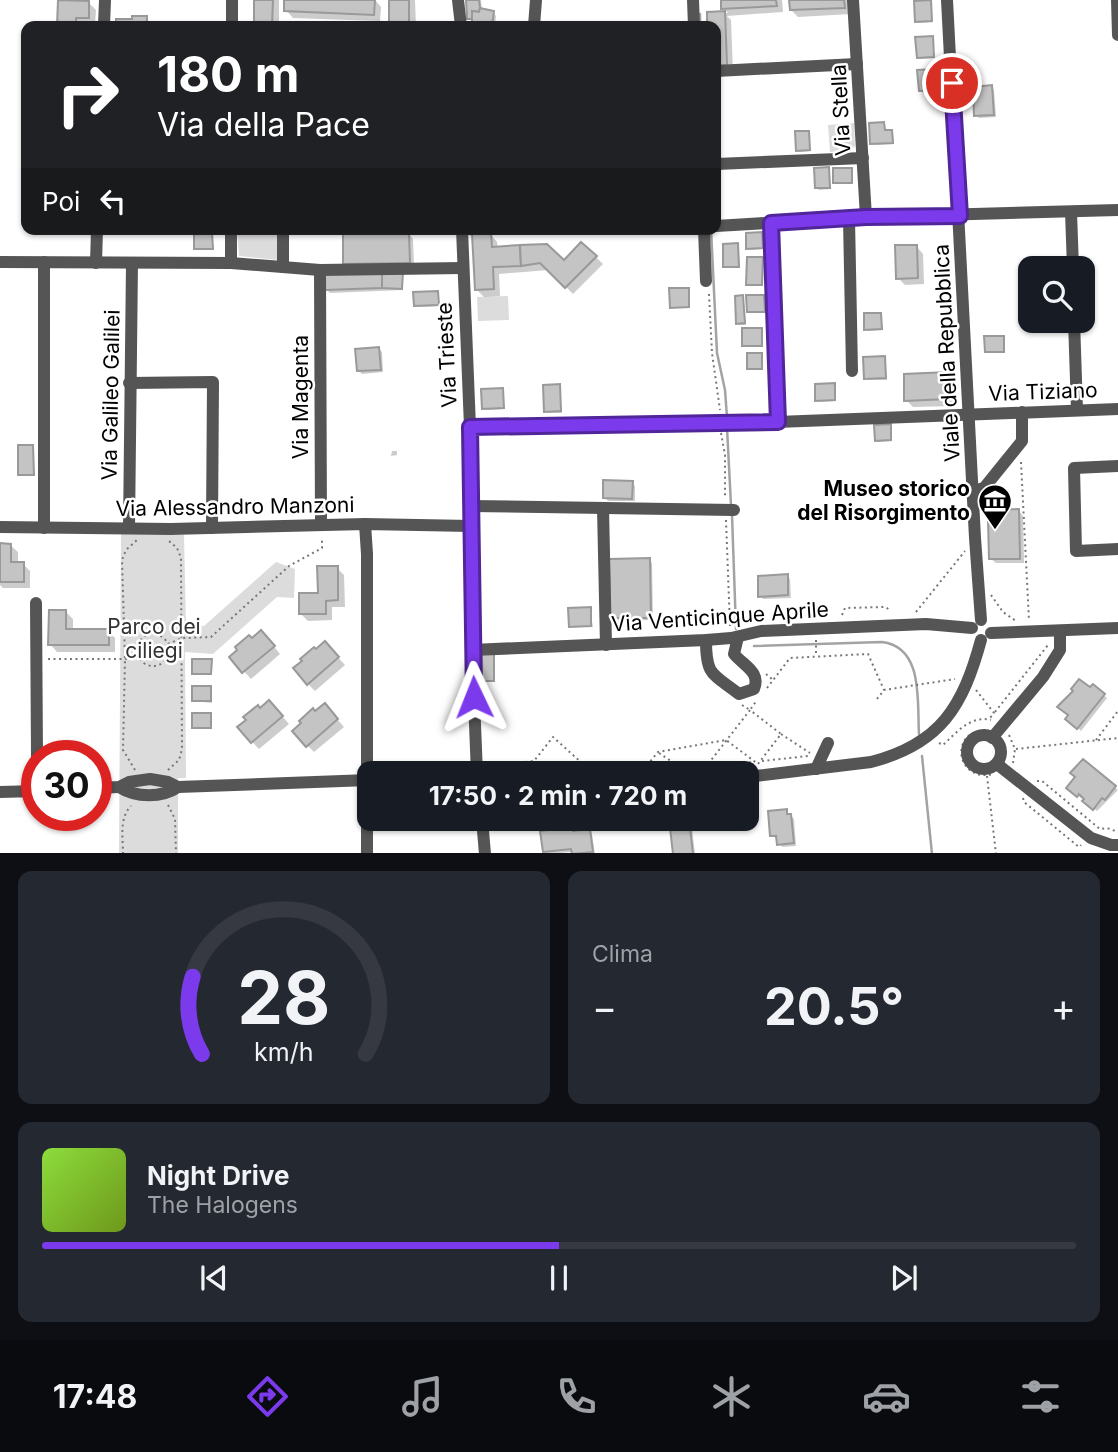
<!DOCTYPE html>
<html lang="it">
<meta charset="utf-8">
<style>
:root{--surface:#171b24;--page:#242831;--text:#f1f3f6;--muted:#9ea1a6;--line:#363941;--accent:#7c3aed}
body{margin:0;font-family:Inter,sans-serif;background:var(--page);color:var(--text);height:100vh;display:flex;flex-direction:column;font-size:26px;white-space:nowrap}
*{box-sizing:border-box;margin:0}
p{font-size:23px;color:var(--muted)}
.icon{flex:none;width:38px;height:38px;fill:none;stroke:currentColor;stroke-width:2;stroke-linecap:round;stroke-linejoin:round}
.map{position:relative;height:853px;overflow:hidden}
.drawer{display:flex;flex-direction:column;gap:18px;padding:18px;background:#0d0f14;flex:1}
.drawer>*{flex:none}
.guide{position:absolute;left:21px;top:21px;width:700px;height:214px;border-radius:14px;box-shadow:0 2px 5px #0004;background:#202124;color:#fff;overflow:hidden}
.controls{position:absolute;left:1018px;top:256px;display:grid;gap:14px}
.controls a{display:grid;place-items:center;width:77px;height:77px;border-radius:14px;background:var(--surface);box-shadow:0 2px 5px #0004;font-size:35px}
.speed{position:absolute;left:21px;top:740px;display:flex;gap:14px;font-size:35px;font-weight:700;text-align:center}
.speed>*{display:grid;place-content:center;width:91px;height:91px;border-radius:50%;background:var(--surface);box-shadow:0 2px 5px #0004;line-height:1}
.speed .limit{border:10px solid #d22;background:#fff;color:#111}
.pin{position:absolute;display:grid;place-items:center;width:60px;height:60px;color:#fff;margin:-30px;border:4px solid #fff;border-radius:50%;box-shadow:0 2px 7px #0007}
.me{position:absolute;width:77px;margin:-38px;rotate:358deg;stroke-linejoin:round;filter:drop-shadow(0 0 5px #0008)}
.turn{display:flex;align-items:center;gap:24px;height:147px;padding:0 21px;font-size:32px}
.turn .icon{width:91px;height:91px;stroke-width:2.5}
.turn b{display:block;font-size:49px;line-height:60px}
.then{display:flex;align-items:center;height:66px;padding:0 21px;background:#0003;gap:14px;font-size:26px}
.big{font-size:52px;font-weight:700;line-height:1.1}
.drawer .tile{flex:1;display:flex;flex-direction:column;justify-content:center;gap:10px;min-width:0;padding:0 24px;border-radius:14px;background:var(--page)}
.drawer .dial{align-items:center;gap:0}
.dial svg{height:182px;overflow:visible;fill:none;stroke:var(--line);stroke-width:7;stroke-linecap:round;text-anchor:middle}
.dial text{fill:var(--text);stroke:none}
.song{display:flex;align-items:center;gap:21px}
.cover{width:84px;height:84px;border-radius:10px;background:linear-gradient(135deg,hsl(90 70% 55%),hsl(80 70% 35%))}
.played{height:7px;border-radius:4px;background:linear-gradient(90deg,var(--accent) 50%,var(--line) 50%)}
.keys{display:flex;justify-content:space-around;direction:ltr}
.heat{display:flex;justify-content:space-between;align-items:center;font-size:38px;direction:ltr}
.drawer .tiles{flex:1;display:grid;gap:18px;grid-template-columns:1fr 1fr}
.tile:last-child{grid-column:span 2}
.trip{position:absolute;left:357px;top:761px;width:402px;height:70px;border-radius:14px;background:var(--surface);box-shadow:0 2px 5px #0004;font-weight:700;line-height:70px;text-align:center}
.tabs{display:flex;height:112px;justify-content:space-around;align-items:center;background:#090b0e;color:var(--muted)}
.tabs .icon{width:49px;height:49px}
.tabs .current{color:var(--accent)}
.tabs b{font-size:32px;color:var(--text)}
.map>svg:first-child{display:block}
</style>
<div class="map">
<svg width="1118" height="854" viewBox="0 0 1118 854">
<rect width="100%" height="100%" fill="#fff"/>
<g fill="#dcdcdc">
<polygon points="854,123 855,146 850,151 830,152 828,125"/>
<polygon points="237,229 278,229 277,260 239,256"/>
<polygon points="508,296 509,320 478,321 477,297"/>
<polygon points="121,534 184,535 186,626 204,626 276,562 295,569 294,598 277,597 213,654 185,652 186,778 178,778 178,853 119,854"/>
</g>
<g fill="#0003">
<polygon points="59,0 89,3 96,10 95,25 58,26"/>
<polygon points="256,0 279,0 279,26 255,26"/>
<polygon points="286,0 375,0 381,7 380,21 293,18 286,10"/>
<polygon points="390,0 415,0 416,26 391,26"/>
<polygon points="468,0 481,0 482,10 493,12 496,16 495,26 474,26 474,21 468,18"/>
<polygon points="723,0 782,0 783,12 727,16 731,20 733,72 716,71 716,26 709,26 708,13 728,13 723,8"/>
<polygon points="791,0 850,0 851,14 798,17 791,10"/>
<polygon points="930,2 933,22 918,23 917,21"/>
<polygon points="146,18 153,26 118,26 118,21"/>
<polygon points="932,38 935,58 920,59 918,57"/>
<polygon points="934,71 937,91 922,92 920,90"/>
<polygon points="991,87 994,90 996,117 979,118 976,115"/>
<polygon points="883,124 886,132 893,133 894,144 874,145 872,143"/>
<polygon points="808,133 811,151 799,152 797,150"/>
<polygon points="829,169 831,189 819,190 817,188"/>
<polygon points="851,170 853,184 835,182"/>
<polygon points="467,229 522,229 522,233 491,235 497,242 498,248 564,262 596,257 603,264 573,294 549,270 499,274 500,296 484,297 477,290 474,236 470,236"/>
<polygon points="376,230 381,235 409,234 413,239 414,267 350,268"/>
<polygon points="212,234 214,250 198,250 196,249"/>
<polygon points="762,234 764,249 750,250 748,248"/>
<polygon points="738,245 740,268 727,268 725,266"/>
<polygon points="916,246 923,254 924,284 905,285 898,278"/>
<polygon points="762,259 763,286 750,286 748,284"/>
<polygon points="402,274 403,290 330,293 326,289"/>
<polygon points="437,292 440,306 417,307 416,305"/>
<polygon points="764,296 766,313 750,313 748,311"/>
<polygon points="743,297 746,325 739,325 737,323"/>
<polygon points="880,314 883,330 868,331 866,329"/>
<polygon points="762,329 763,347 746,347 744,345"/>
<polygon points="1003,337 1005,353 986,351"/>
<polygon points="379,349 382,352 383,372 362,374 359,371"/>
<polygon points="761,354 763,370 751,370 749,368"/>
<polygon points="884,358 887,380 868,380 866,378"/>
<polygon points="947,374 954,381 955,406 913,407 906,400"/>
<polygon points="834,385 836,401 819,402 817,400"/>
<polygon points="559,386 562,413 548,413 546,411"/>
<polygon points="502,390 505,409 486,410 484,408"/>
<polygon points="890,426 892,441 878,442 876,440"/>
<polygon points="32,446 35,476 22,476 20,474"/>
<polygon points="392,451 397,451 397,455 391,456"/>
<polygon points="632,482 635,486 635,501 608,501 605,498"/>
<polygon points="1019,511 1023,516 1024,563 996,563 991,559 1001,522"/>
<polygon points="0,545 10,545 18,552 18,564 23,564 30,571 30,588 3,588 0,585"/>
<polygon points="649,560 652,563 653,620 615,621 611,617"/>
<polygon points="337,568 344,575 345,607 332,607 332,620 308,621 301,614 319,594"/>
<polygon points="787,576 790,579 791,598 763,599 760,596"/>
<polygon points="590,609 593,627 570,626"/>
<polygon points="66,612 73,619 73,630 108,630 115,638 115,652 57,652 50,644"/>
<polygon points="268,639 280,654 251,679 231,657 252,640"/>
<polygon points="332,651 345,665 315,691 308,684"/>
<polygon points="493,656 495,682 486,682 484,680"/>
<polygon points="211,661 212,675 194,673"/>
<polygon points="1093,686 1107,698 1081,731 1067,718"/>
<polygon points="210,688 212,703 194,701"/>
<polygon points="276,709 289,724 259,749 239,728 260,710"/>
<polygon points="316,713 332,713 344,727 314,752 307,745"/>
<polygon points="210,715 212,729 193,728"/>
<polygon points="1115,787 1118,790 1097,811 1085,801 1086,799 1082,796 1081,798 1068,788"/>
<polygon points="786,811 794,819 796,846 782,847 778,839 772,836"/>
<polygon points="671,819 691,819 695,854 675,854"/>
<polygon points="572,829 575,832 589,831 592,834 595,854 573,852 546,854 544,852"/>
</g>
<g fill="none" stroke-linecap="round" stroke-linejoin="round">
<g stroke="#a3a3a3" stroke-width="2.5">
<polyline points="700,14 700,26"/>
<polyline points="711,229 717,353 725,390 727,417"/>
<polyline points="727,428 731,505"/>
<polyline points="732,515 736,629"/>
<path d="M754,646L882,642C924,647 917,702 919,734"/>
<polyline points="922,756 932,854"/>
</g>
</g>
<g fill="#c4c4c4" stroke="#999" stroke-width="2">
<polygon points="58,0 89,1 89,18 76,18 76,26 57,26"/>
<polygon points="254,0 273,0 272,26 254,26"/>
<polygon points="284,0 375,0 374,15 284,11"/>
<rect x="389" y="0" width="20" height="26"/>
<polygon points="466,0 479,0 480,8 479,12 472,11 472,19 467,19"/>
<polygon points="721,0 776,0 777,6 721,9"/>
<polygon points="789,0 844,0 845,8 790,10"/>
<polygon points="931,0 932,21 915,22 914,1"/>
<polygon points="480,8 494,11 492,26 472,26 472,11 479,12"/>
<polygon points="725,11 727,65 716,66 716,26 707,26 707,12"/>
<polygon points="132,16 147,16 147,26 116,26 116,19 132,19"/>
<polygon points="933,36 934,57 917,58 915,37"/>
<polygon points="935,69 936,90 919,91 917,70"/>
<polygon points="992,85 994,115 974,116 973,87"/>
<polygon points="884,122 885,130 892,130 893,143 870,144 869,123"/>
<polygon points="795,131 809,131 810,150 796,151"/>
<polygon points="829,167 830,188 815,188 814,168"/>
<rect x="833" y="168" width="19" height="15"/>
<polygon points="343,229 377,229 377,233 409,233 410,263 343,264"/>
<polygon points="465,229 519,229 520,231 465,234"/>
<polygon points="212,232 213,249 194,249 194,233"/>
<polygon points="762,232 763,248 746,249 746,233"/>
<polygon points="491,233 492,247 520,245 521,266 493,267 494,289 475,290 472,234"/>
<polygon points="581,242 597,256 565,288 540,263 521,266 520,245 547,244 564,260"/>
<polygon points="738,243 739,267 723,267 723,244"/>
<polygon points="895,245 917,245 918,278 896,279"/>
<polygon points="747,257 763,257 762,285 746,285"/>
<polygon points="382,272 382,288 325,290 323,274"/>
<polygon points="382,272 403,272 402,289 382,288"/>
<polygon points="669,288 689,288 689,307 670,308"/>
<polygon points="438,291 439,305 414,306 413,292"/>
<polygon points="743,295 745,323 736,324 735,296"/>
<polygon points="746,295 764,295 765,312 747,312"/>
<polygon points="864,313 881,313 882,329 864,330"/>
<rect x="742" y="328" width="20" height="18"/>
<polygon points="984,336 1004,336 1004,352 985,352"/>
<polygon points="379,347 381,370 357,371 355,349"/>
<rect x="747" y="353" width="15" height="16"/>
<polygon points="885,356 886,378 864,379 863,357"/>
<polygon points="948,372 948,399 904,401 904,374"/>
<polygon points="835,383 835,400 815,401 815,384"/>
<polygon points="560,384 561,411 544,412 543,385"/>
<polygon points="503,388 504,408 482,409 481,389"/>
<polygon points="891,424 891,440 875,441 874,425"/>
<polygon points="18,445 33,445 34,475 18,475"/>
<polygon points="603,480 633,481 632,499 603,498"/>
<polygon points="1019,509 1020,559 989,559 988,520 999,520 999,510"/>
<polygon points="0,543 11,544 11,562 24,562 24,582 0,582"/>
<polygon points="650,558 651,618 610,618 609,559"/>
<polygon points="317,566 338,566 338,600 326,601 326,614 299,614 299,593 318,593"/>
<polygon points="788,574 788,595 758,597 758,576"/>
<polygon points="591,607 591,626 569,627 568,608"/>
<polygon points="49,610 66,610 66,629 109,629 109,645 48,645"/>
<polygon points="261,630 275,646 242,673 229,657 237,650 235,647 249,635 252,638"/>
<polygon points="325,641 339,657 307,685 293,668 302,661 300,659 314,647 316,649"/>
<rect x="482" y="654" width="12" height="27"/>
<polygon points="192,659 212,659 211,674 192,674"/>
<polygon points="1079,679 1090,687 1093,684 1105,694 1077,729 1065,719 1068,715 1057,707 1073,691 1071,689"/>
<rect x="192" y="686" width="19" height="15"/>
<polygon points="269,700 283,716 251,743 237,727 246,720 243,717 258,705 260,708"/>
<polygon points="325,703 338,719 306,747 292,731 301,723 299,721 313,708 315,711"/>
<rect x="192" y="713" width="19" height="15"/>
<polygon points="1083,759 1116,786 1105,800 1102,798 1093,810 1082,801 1084,799 1079,794 1077,797 1066,788 1075,777 1070,773"/>
<polygon points="787,809 787,814 791,814 794,843 777,845 776,836 770,836 768,811"/>
<polygon points="669,819 689,819 693,854 673,854"/>
<polygon points="573,827 573,831 590,829 593,852 572,854 571,849 543,852 540,831"/>
</g>
<g fill="none" stroke-linecap="round" stroke-linejoin="round">
<g stroke="#777" stroke-width="2" stroke-dasharray="2 3.5" stroke-linecap="butt">
<polyline points="709,294 712,353 720,410"/>
<polyline points="721,433 725,455 725,497"/>
<polyline points="1021,462 1029,621"/>
<polyline points="726,520 730,626"/>
<polyline points="991,595 1003,612 1016,621"/>
<polyline points="916,612 965,551"/>
<polyline points="842,615 845,608 885,607 890,610"/>
<circle cx="153" cy="650" r="16"/>
<polyline points="816,640 816,655"/>
<polyline points="168,644 182,638 211,637 289,566 322,548 322,538"/>
<polyline points="48,659 125,659 136,656"/>
<polyline points="766,674 773,680"/>
<polyline points="767,688 790,658 868,654 884,690"/>
<polyline points="976,690 994,713 990,718"/>
<polyline points="877,699 884,690 955,679"/>
<polyline points="742,705 750,710 757,700"/>
<polyline points="995,712 1048,645"/>
<path d="M985,730C948,732 957,783 993,774"/>
<polyline points="781,734 810,753"/>
<polyline points="1009,735 1015,749 1013,763"/>
<polyline points="1096,740 1118,711"/>
<path d="M939,743L943,745C957,732 971,715 991,720"/>
<polyline points="1016,749 1118,738"/>
<polyline points="659,753 683,769"/>
<polyline points="762,761 808,756"/>
<polyline points="487,766 534,761 553,737 594,774"/>
<polyline points="135,770 123,750 125,659 122,560 126,550 137,540"/>
<polyline points="168,770 179,760 182,749 181,558 177,548 169,541"/>
<polyline points="640,774 658,752 726,740 758,764 781,734 750,710 705,768"/>
<polyline points="662,774 754,762"/>
<polyline points="987,776 996,854"/>
<polyline points="1037,781 1042,781 1100,829 1107,828 1118,832"/>
<polyline points="1023,798 1024,802 1079,847 1081,845"/>
<polyline points="168,805 175,819 176,854"/>
<path d="M123,854C123,838 119,818 131,806"/>
</g>
<g stroke="#555" stroke-width="12">
<polyline points="458,0 461,26"/>
<polyline points="693,0 694,26"/>
<polyline points="853,0 866,217"/>
<polyline points="947,0 975,538 981,620"/>
<polyline points="1117,0 1118,35"/>
<polyline points="104,26 105,0"/>
<polyline points="232,26 232,0"/>
<polyline points="534,26 536,0"/>
<polyline points="716,71 857,64"/>
<polyline points="716,164 863,158"/>
<polyline points="1071,212 1073,268"/>
<polyline points="849,219 852,371"/>
<polyline points="771,223 777,422"/>
<polyline points="716,226 866,217 1118,210"/>
<polyline points="462,229 470,427 472,650 477,774"/>
<polyline points="704,229 706,281"/>
<polyline points="0,262 231,263 320,270 463,268"/>
<polyline points="96,263 97,229"/>
<polyline points="231,263 231,229"/>
<polyline points="283,267 283,229"/>
<polyline points="320,270 321,525"/>
<polyline points="1074,320 1077,410"/>
<polyline points="129,383 213,382 212,528"/>
<polyline points="470,427 777,422 1118,409"/>
<polyline points="1118,466 1074,468 1076,551 1118,549"/>
<polyline points="972,491 984,488 1022,441 1022,412"/>
<polyline points="471,506 734,510"/>
<polyline points="603,508 606,645"/>
<polyline points="365,524 367,554 367,854"/>
<polyline points="0,527 171,529 365,524 471,526"/>
<polyline points="44,528 44,262"/>
<polyline points="129,528 132,263"/>
<polyline points="36,603 37,756"/>
<polyline points="991,633 1118,628"/>
<path d="M706,640C706,676 712,673 739,694L754,689C761,672 744,666 734,654L738,637"/>
<polyline points="472,650 706,640 731,638 761,631 926,624 972,628"/>
<circle cx="984" cy="752" r="17"/>
<polyline points="992,738 1043,677 1060,650 1060,631"/>
<polyline points="997,764 1091,838 1111,845 1118,845"/>
<polyline points="816,769 828,743"/>
<path d="M747,777L871,762C941,744 963,706 981,640"/>
<path d="M119,787C136,798 162,798 178,787"/>
<polyline points="96,788 119,787 129,782 150,779 168,782 178,787 369,780"/>
<polyline points="0,792 37,791"/>
<polyline points="482,819 485,854"/>
</g>
</g>
<g fill="none" stroke-linecap="round" stroke-linejoin="round">
<g stroke="#51269a" stroke-width="18">
<polyline id="route" points="474,697 470,427 778,422 771,223 866,217 960,216 952,83"/>
</g>
<use href="#route" stroke="#7c3aed" stroke-width="12"/>
</g>
<defs>
<g id="museum-pin" transform="scale(1.75)"><path d="M0 17L-7.5 6A9.5 9.5 0 1 1 7.5 6Z" fill="#000" stroke="#fff"/><path d="M0-6L6-3V-2H-6V-3ZM-5-1h2V3h-2ZM-1-1h2V3h-2ZM3-1h2V3H3ZM-6 4H6V6H-6Z" fill="#fff"/></g>
</defs>
<g fill-rule="evenodd">
<use href="#museum-pin" x="995" y="501"/>
</g>
<g text-anchor="middle" stroke-width="5" stroke-linejoin="round" paint-order="stroke">
<g font-size="21" fill="#000" stroke="#fff">
<text transform="translate(841 110) rotate(-93)" y="7">Via Stella</text>
<text transform="translate(947 353) rotate(-93)" y="7">Viale della Repubblica</text>
<text transform="translate(447 355) rotate(-93)" y="7">Via Trieste</text>
<text transform="translate(1043 392) rotate(-2)" y="7">Via Tiziano</text>
<text transform="translate(111 395) rotate(-89)" y="7">Via Galileo Galilei</text>
<text transform="translate(301 397) rotate(-90)" y="7">Via Magenta</text>
<text transform="translate(235 507) rotate(-1)" y="7">Via Alessandro Manzoni</text>
<text transform="translate(720 617) rotate(-4)" y="7">Via Venticinque Aprile</text>
</g>
<g font-size="21" font-weight="bold" fill="#000" stroke="#fff" text-anchor="end">
<text x="970" y="496">Museo storico<tspan x="970" dy="24">del Risorgimento</tspan></text>
</g>
<g font-size="21" fill="#333" stroke="#fff">
<text x="154" y="634">Parco dei<tspan x="154" dy="24">ciliegi</tspan></text>
</g>
</g>
</svg>
<div class="controls">
<a><svg class="icon" aria-label="search" viewBox="0 0 24 24"><circle cx="10" cy="10" r="6"/><path d="M15 15l6 6"/></svg></a>
</div>
<div class="speed"><div class="limit">30</div></div>
<div class="pin" style="left:952px;top:83px;background:#d93025"><svg class="icon" aria-label="arrive" viewBox="0 0 24 24"><path d="M6 21V4h12l-3 4 3 4H6"/></svg></div>
<svg class="me" style="left:474px;top:697px" viewBox="-20 -20 40 40"><path d="M0-17L14 15 0 8-14 15z" fill="#7c3aed" stroke="#fff" stroke-width="4"/></svg>
<div class="trip">17:50 · 2 min · 720 m</div>
<div class="guide">
<div class="turn"><svg class="icon" aria-label="right" viewBox="0 0 24 24"><path d="M7 20v-9h11M14 6l5 5-5 5"/></svg><div><b>180 m</b>Via della Pace</div></div>
<div class="then">Poi<svg class="icon" aria-label="left" viewBox="0 0 24 24"><path d="M17 20v-9H6M10 6l-5 5 5 5"/></svg></div>
</div>
</div>
<section class="drawer">
<div class="tiles">
<div class="tile dial"><svg viewBox="0 0 100 80">
<path d="M14 69A42 42 0 1 1 86 69"/>
<path d="M14 69A42 42 0 0 1 10 35" stroke="#7c3aed"/>
<text x="50" y="56" font-size="32" font-weight="700">28</text>
<text x="50" y="72" font-size="11">km/h</text>
</svg></div>
<div class="tile"><p>Clima</p>
<div class="heat"><a>−</a><b class="big">20.5°</b><a>+</a></div>
</div>
<div class="tile">
<div class="song"><i class="cover"></i><div><b>Night Drive</b><p>The Halogens</p></div></div>
<div class="played"></div>
<div class="keys"><svg class="icon" aria-label="previous" viewBox="0 0 24 24"><path d="M18 5L8 12l10 7zM5 5v14"/></svg><svg class="icon" aria-label="pause" viewBox="0 0 24 24"><path d="M8 5v14M16 5v14"/></svg><svg class="icon" aria-label="next" viewBox="0 0 24 24"><path d="M6 5l10 7-10 7zM19 5v14"/></svg></div>
</div>
</div>
</section>
<nav class="tabs">
<b>17:48</b>
<svg class="icon current" aria-label="directions" viewBox="0 0 24 24"><path d="M12 3l9 9-9 9-9-9zM9 14v-3h6M13 9l2 2-2 2"/></svg>
<svg class="icon" aria-label="music" viewBox="0 0 24 24"><path d="M9 18V5l10-2v13"/><circle cx="6" cy="18" r="3"/><circle cx="16" cy="16" r="3"/></svg>
<svg class="icon" aria-label="phone" viewBox="0 0 24 24"><path d="M5 4h4l2 5-3 2q2 4 5 5l2-3 5 2v4C11 20 4 13 5 4z"/></svg>
<svg class="icon" aria-label="climate" viewBox="0 0 24 24"><path d="M12 3v18M4 7l16 10M4 17L20 7"/></svg>
<svg class="icon" aria-label="car" viewBox="0 0 24 24"><path d="M5 17H2v-5l4-1 3-4h7l3 4 3 1v5h-3M9 17h6M6 11h13"/><circle cx="7" cy="17" r="2"/><circle cx="17" cy="17" r="2"/></svg>
<svg class="icon" aria-label="filters" viewBox="0 0 24 24"><path d="M4 7h16M4 17h16"/><circle cx="9" cy="7" r="2"/><circle cx="15" cy="17" r="2"/></svg>
</nav>
